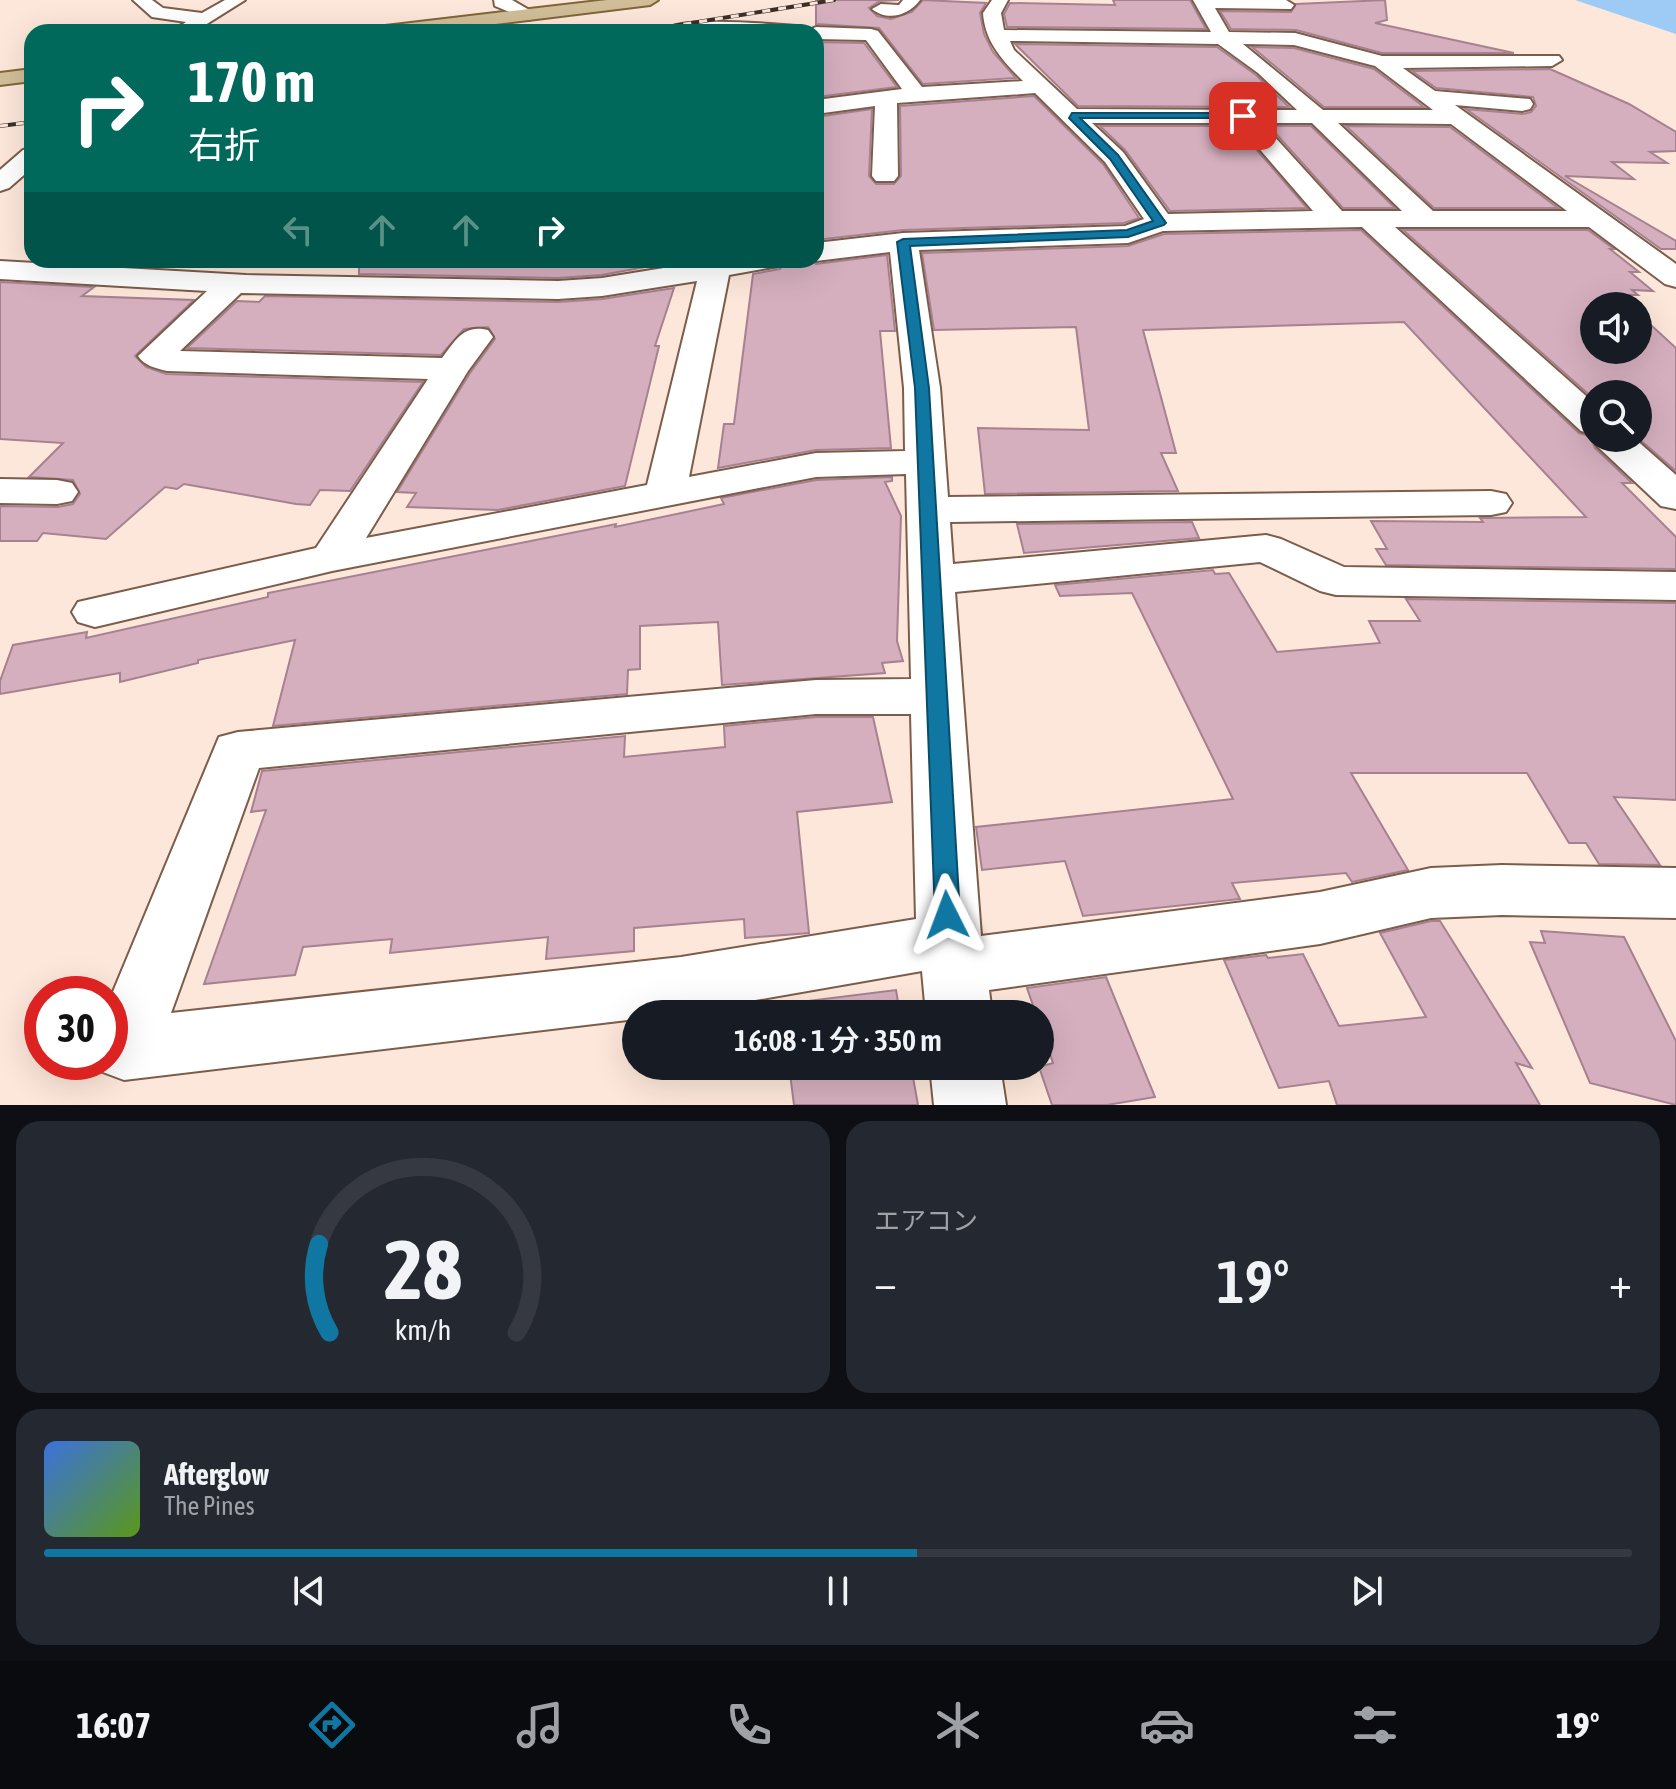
<!DOCTYPE html>
<html lang="ja">
<meta charset="utf-8">
<style>
:root{--surface:#171b24;--page:#242831;--text:#f1f3f6;--muted:#9ea1a6;--line:#363941;--accent:#1077a2}
body{margin:0;font-family:"Asap Condensed","Noto Sans JP",sans-serif;background:var(--page);color:var(--text);height:100vh;display:flex;flex-direction:column;font-size:30px;white-space:nowrap}
*{box-sizing:border-box;margin:0}
p{font-size:26px;color:var(--muted)}
.icon{flex:none;width:44px;height:44px;fill:none;stroke:currentColor;stroke-width:2;stroke-linecap:round;stroke-linejoin:round}
.map{position:relative;height:1105px;overflow:hidden}
.sheet{display:flex;flex-direction:column;gap:16px;padding:16px;background:#0d0f14;flex:1}
.sheet>*{flex:none}
.hud{position:absolute;left:24px;top:24px;width:800px;height:244px;border-radius:24px;box-shadow:0 8px 32px #0002;background:#00695c;color:#fff;overflow:hidden}
.buttons{position:absolute;left:1580px;top:292px;display:grid;gap:16px}
.buttons a{display:grid;place-items:center;width:72px;height:72px;border-radius:50%;background:var(--surface);box-shadow:0 8px 32px #0002;font-size:40px}
.speed{position:absolute;left:24px;top:976px;display:flex;gap:16px;font-size:40px;font-weight:700;text-align:center}
.speed>*{display:grid;place-content:center;width:104px;height:104px;border-radius:50%;background:var(--surface);box-shadow:0 8px 32px #0002;line-height:1}
.speed .limit{border:12px solid #d22;background:#fff;color:#111}
.pin{position:absolute;display:grid;place-items:center;width:68px;height:68px;color:#fff;margin:-34px;border-radius:16px;box-shadow:0 4px 12px #0006}
.me{position:absolute;width:88px;margin:-44px;rotate:357deg;stroke-linejoin:round;filter:drop-shadow(0 0 6px #0008)}
.turn{display:flex;align-items:center;gap:28px;height:168px;padding:0 32px;font-size:36px}
.turn .icon{width:104px;height:104px;stroke-width:2.5}
.turn b{display:block;font-size:56px;line-height:68px}
.lanes{display:flex;align-items:center;height:76px;padding:0 32px;background:#0003;justify-content:center;gap:40px;direction:ltr}
.lanes .off{opacity:.35}
.big{font-size:60px;font-weight:600;line-height:1.1}
.sheet .tile{flex:1;display:flex;flex-direction:column;justify-content:center;gap:12px;min-width:0;padding:0 28px;border-radius:24px;background:var(--page)}
.sheet .dial{align-items:center;gap:0}
.dial svg{height:208px;overflow:visible;fill:none;stroke:var(--line);stroke-width:7;stroke-linecap:round;text-anchor:middle}
.dial text{fill:var(--text);stroke:none}
.song{display:flex;align-items:center;gap:24px}
.cover{width:96px;height:96px;border-radius:12px;background:linear-gradient(135deg,hsl(220 70% 55%),hsl(90 70% 35%))}
.played{height:8px;border-radius:4px;background:linear-gradient(90deg,var(--accent) 55%,var(--line) 55%)}
.keys{display:flex;justify-content:space-around;direction:ltr}
.heat{display:flex;justify-content:space-between;align-items:center;font-size:44px;direction:ltr}
.sheet .tiles{flex:1;display:grid;gap:16px;grid-template-columns:1fr 1fr}
.tile:last-child{grid-column:span 2}
.trip{position:absolute;left:622px;top:1000px;width:432px;height:80px;border-radius:40px;background:var(--surface);box-shadow:0 8px 32px #0002;font-weight:600;line-height:80px;text-align:center}
.tabs{display:flex;height:128px;justify-content:space-around;align-items:center;background:#090b0e;color:var(--muted)}
.tabs .icon{width:56px;height:56px}
.tabs .on{color:var(--accent)}
.tabs b{font-size:36px;color:var(--text)}
.map>svg:first-child{display:block}
</style>
<div class="map">
<svg width="1676" height="1105" viewBox="0 0 1676 1105">
<rect width="100%" height="100%" fill="#fde7da"/>
<polygon fill="#9ecbf5" points="1575,0 1676,0 1676,34"/>
<g fill="#d5afbe" stroke="#a68190" stroke-width="2">
<polygon points="816,0 899,0 880,1 869,8 877,16 891,19 912,12 923,0 986,3 980,13 984,34 993,52 1016,78 923,84 879,28 816,24"/>
<polygon points="1113,0 1190,0 1206,29 1007,27 1004,14 1010,3 1115,5"/>
<polygon points="1385,0 1387,20 1375,23 1514,53 1382,53 1296,30 1231,29 1220,11 1291,12 1296,4"/>
<polygon points="816,42 864,43 897,87 816,97"/>
<polygon points="1015,44 1217,47 1256,75 1289,107 1078,106"/>
<polygon points="1252,47 1294,48 1374,69 1424,107 1324,107"/>
<polygon points="1550,69 1629,104 1676,132 1676,151 1650,152 1667,163 1612,162 1634,179 1565,176 1676,241 1676,249 1661,249 1466,109 1523,114 1531,112 1536,106 1533,97 1436,88 1412,71"/>
<polygon points="1034,96 1103,164 1139,218 1124,223 903,230 816,240 816,117 872,109 869,176 876,184 894,184 901,176 900,106"/>
<polygon points="1100,126 1236,126 1307,208 1170,211 1125,150"/>
<polygon points="1269,126 1311,126 1395,208 1343,208"/>
<polygon points="1346,126 1450,127 1558,208 1434,208"/>
<polygon points="1361,230 1579,433 1590,436 1595,448 1632,483 1622,483 1676,537 1676,569 1386,565 1376,549 1387,549 1371,521 1483,522 1480,518 1586,517 1404,322 1143,330 1176,453 1161,453 1178,491 985,494 978,428 1089,430 1076,327 934,330 922,253 1128,246 1164,234"/>
<polygon points="1403,230 1588,230 1614,249 1610,249 1639,272 1630,272 1653,291 1632,290 1638,295 1618,295 1630,306 1594,306 1594,350 1638,350 1638,313 1676,348 1676,471 1638,438 1638,394 1594,394 1594,399"/>
<polygon points="887,255 895,331 880,331 891,448 816,450 718,468 724,424 734,424 753,274 780,269 787,260 810,260 816,264"/>
<polygon points="359,260 683,260 602,275 558,278 359,274"/>
<polygon points="0,282 94,287 82,296 194,300 135,356 146,367 166,374 423,382 350,491 320,490 310,505 296,504 184,484 177,489 165,487 106,539 43,533 37,541 0,541 0,506 58,507 73,504 80,494 73,480 29,477 63,443 0,439"/>
<polygon points="674,288 655,346 659,346 625,486 498,510 407,507 416,493 397,492 470,373 495,339 488,327 464,329 441,355 187,348 237,301 259,302 265,296 558,302 602,299"/>
<polygon points="892,477 892,481 885,482 901,516 897,641 903,661 882,663 885,673 722,685 718,622 640,626 640,669 628,670 627,694 273,726 295,640 198,660 198,663 120,682 120,673 0,694 0,681 13,645 87,632 86,638 268,597 268,593 616,524 615,527 724,504 721,498 816,480"/>
<polygon points="1192,522 1199,538 1024,553 1017,524"/>
<polygon points="1213,570 1215,574 1229,573 1277,652 1380,643 1369,621 1420,621 1406,599 1676,603 1676,800 1614,797 1660,865 1599,864 1586,843 1569,843 1527,773 1351,773 1408,870 1352,882 1346,873 1232,883 1240,899 1083,916 1065,861 982,870 976,827 1233,799 1132,593 1060,596 1055,585"/>
<polygon points="816,717 873,717 892,802 797,812 809,933 745,938 744,919 634,928 634,951 546,959 548,937 390,953 392,939 303,947 295,975 204,984 266,810 251,812 262,771 625,736 624,757 725,747 724,726"/>
<polygon points="1431,921 1440,921 1532,1068 1516,1063 1540,1105 1337,1105 1329,1081 1279,1088 1224,960 1266,955 1268,958 1303,954 1339,1026 1426,1017 1380,933"/>
<polygon points="1541,931 1624,937 1676,1041 1676,1105 1590,1083 1530,942 1545,943"/>
<polygon points="1106,977 1155,1097 1107,1105 1052,1105 1039,1067 1053,1063 1040,1025 1040,1014 1036,1014 1027,988"/>
<polygon points="896,990 900,1014 784,1014 783,1004"/>
<polygon points="789,1066 911,1066 918,1105 794,1105"/>
</g>
<g fill="none" stroke-linecap="round" stroke-linejoin="round">
<g stroke="#7c5d4b" stroke-width="4">
<g id="minor">
<polygon points="133,0 152,0 163,8 202,13 225,0 245,0 194,32 171,32 186,22 152,17"/>
<polygon points="494,0 512,0 538,15 529,20 495,6"/>
<path d="M903,0H920C909,15 888,22 872,9L881,4L899,5Z"/>
<path d="M992,0H1008L1001,13L1004,30L1211,32L1193,0H1286L1294,5L1291,9L1215,8L1229,32L1295,33L1382,56H1559L1562,60L1552,66L1403,68L1435,91L1530,99L1533,104L1530,109L1522,111L1455,105L1676,264V287L1665,284L1589,227H1395L1594,403V434L1581,431L1362,227L1163,231L1128,243L919,250L940,388L948,497L1491,491L1506,494L1512,503L1506,512L1491,515L950,522L953,564L1266,535L1281,539L1344,567L1676,572V600L1336,595L1320,591L1260,562L955,592L981,936L1320,892L1431,868L1502,865L1676,868V918L1502,915L1431,918L1320,944L989,990L992,1014H926L922,971L681,1013L636,1014V1019L124,1080L100,1071L96,1062H110V999L219,737L238,732L816,680L911,679L906,474L816,477L332,571L95,627L78,622L72,612L78,602L316,548L428,379L167,371C155,368 145,366 138,356L207,291L0,279V261L246,275L558,281L602,278L713,260H784L779,266L729,275L689,477L816,453L905,451L904,388L890,252L816,261L813,260H816V243L903,233L1125,226L1144,219L1105,162L1035,93L897,103L898,176L894,181H876L872,176L875,106L816,114V100L902,89L866,40L816,39V32H661C679,14 773,25 801,26L809,30L816,27L871,29L878,31L922,87L1023,81C1002,60 985,42 983,13ZM1010,41L1218,44L1258,73L1297,110L1077,109L1014,50ZM1243,44L1294,45L1375,66L1433,110H1323ZM1092,123H1237L1313,211L1168,214L1123,152ZM1262,123H1312L1402,211H1342ZM1338,123L1451,124L1567,211H1433ZM697,281L647,485L366,538L468,371L493,337L488,330C463,324 456,340 442,358L180,351L241,293L558,299L602,296ZM816,714H911L916,919L681,957L171,1013L259,768Z"/>
<polygon points="32,148 32,168 9,188 0,191 0,170 23,150"/>
<polygon points="1594,435 1594,438 1634,438 1676,475 1676,509 1661,506 1597,446 1592,438"/>
<polygon points="0,479 57,480 72,483 78,492 72,501 57,504 0,503"/>
<polygon points="930,1066 1000,1066 1006,1105 934,1105"/>
</g>
</g>
<g stroke="#7f663a" stroke-width="4">
<g id="major">
<polygon points="607,0 658,0 650,5 430,32 376,32 385,26"/>
<polygon points="32,69 32,81 0,85 0,73"/>
</g>
</g>
<use href="#minor" fill="#fff" fill-rule="evenodd"/>
<use href="#major" fill="#d1be98" fill-rule="evenodd"/>
<g stroke="#3d2f27" stroke-width="4">
<g id="rail">
<polyline points="636,32 834,0"/>
<polyline points="0,126 32,122"/>
</g>
</g>
<use href="#rail" stroke="#fde7da" stroke-width="3" stroke-dasharray="8" stroke-linecap="butt"/>
</g>
<polygon fill="#1077a2" stroke="#0a4d69" stroke-width="2" points="1072,113 1243,113 1247,116 1243,118 1080,118 1118,155 1166,223 1164,225 1128,237 910,246 929,388 960,915 956,922 947,925 938,922 935,915 915,388 897,242 903,239 1127,230 1153,221 1110,159 1069,118"/>
</svg>
<div class="buttons">
<a><svg class="icon" aria-label="sound" viewBox="0 0 24 24"><path d="M4 9h4l5-4v14l-5-4H4zM17 9q2 3 0 6"/></svg></a>
<a><svg class="icon" aria-label="search" viewBox="0 0 24 24"><circle cx="10" cy="10" r="6"/><path d="M15 15l6 6"/></svg></a>
</div>
<div class="speed"><div class="limit">30</div></div>
<div class="pin" style="left:1243px;top:116px;background:#d93025"><svg class="icon" aria-label="arrive" viewBox="0 0 24 24"><path d="M6 21V4h12l-3 4 3 4H6"/></svg></div>
<svg class="me" style="left:947px;top:915px" viewBox="-20 -20 40 40"><path d="M0-17L14 15 0 8-14 15z" fill="#1077a2" stroke="#fff" stroke-width="4"/></svg>
<div class="trip">16:08 · 1 分 · 350 m</div>
<div class="hud">
<div class="turn"><svg class="icon" aria-label="right" viewBox="0 0 24 24"><path d="M7 20v-9h11M14 6l5 5-5 5"/></svg><div><b>170 m</b>右折</div></div>
<div class="lanes"><svg class="icon off" aria-label="left" viewBox="0 0 24 24"><path d="M17 20v-9H6M10 6l-5 5 5 5"/></svg><svg class="icon off" aria-label="ahead" viewBox="0 0 24 24"><path d="M12 20V5M6 11l6-6 6 6"/></svg><svg class="icon off" aria-label="ahead" viewBox="0 0 24 24"><path d="M12 20V5M6 11l6-6 6 6"/></svg><svg class="icon" aria-label="right" viewBox="0 0 24 24"><path d="M7 20v-9h11M14 6l5 5-5 5"/></svg></div>
</div>
</div>
<section class="sheet">
<div class="tiles">
<div class="tile dial"><svg viewBox="0 0 100 80">
<path d="M14 69A42 42 0 1 1 86 69"/>
<path d="M14 69A42 42 0 0 1 10 35" stroke="#1077a2"/>
<text x="50" y="56" font-size="32" font-weight="700">28</text>
<text x="50" y="72" font-size="11">km/h</text>
</svg></div>
<div class="tile"><p>エアコン</p>
<div class="heat"><a>−</a><b class="big">19°</b><a>+</a></div>
</div>
<div class="tile">
<div class="song"><i class="cover"></i><div><b>Afterglow</b><p>The Pines</p></div></div>
<div class="played"></div>
<div class="keys"><svg class="icon" aria-label="previous" viewBox="0 0 24 24"><path d="M18 5L8 12l10 7zM5 5v14"/></svg><svg class="icon" aria-label="pause" viewBox="0 0 24 24"><path d="M8 5v14M16 5v14"/></svg><svg class="icon" aria-label="next" viewBox="0 0 24 24"><path d="M6 5l10 7-10 7zM19 5v14"/></svg></div>
</div>
</div>
</section>
<nav class="tabs">
<b>16:07</b>
<svg class="icon on" aria-label="directions" viewBox="0 0 24 24"><path d="M12 3l9 9-9 9-9-9zM9 14v-3h6M13 9l2 2-2 2"/></svg>
<svg class="icon" aria-label="music" viewBox="0 0 24 24"><path d="M9 18V5l10-2v13"/><circle cx="6" cy="18" r="3"/><circle cx="16" cy="16" r="3"/></svg>
<svg class="icon" aria-label="phone" viewBox="0 0 24 24"><path d="M5 4h4l2 5-3 2q2 4 5 5l2-3 5 2v4C11 20 4 13 5 4z"/></svg>
<svg class="icon" aria-label="climate" viewBox="0 0 24 24"><path d="M12 3v18M4 7l16 10M4 17L20 7"/></svg>
<svg class="icon" aria-label="car" viewBox="0 0 24 24"><path d="M5 17H2v-5l4-1 3-4h7l3 4 3 1v5h-3M9 17h6M6 11h13"/><circle cx="7" cy="17" r="2"/><circle cx="17" cy="17" r="2"/></svg>
<svg class="icon" aria-label="filters" viewBox="0 0 24 24"><path d="M4 7h16M4 17h16"/><circle cx="9" cy="7" r="2"/><circle cx="15" cy="17" r="2"/></svg>
<b>19°</b>
</nav>
